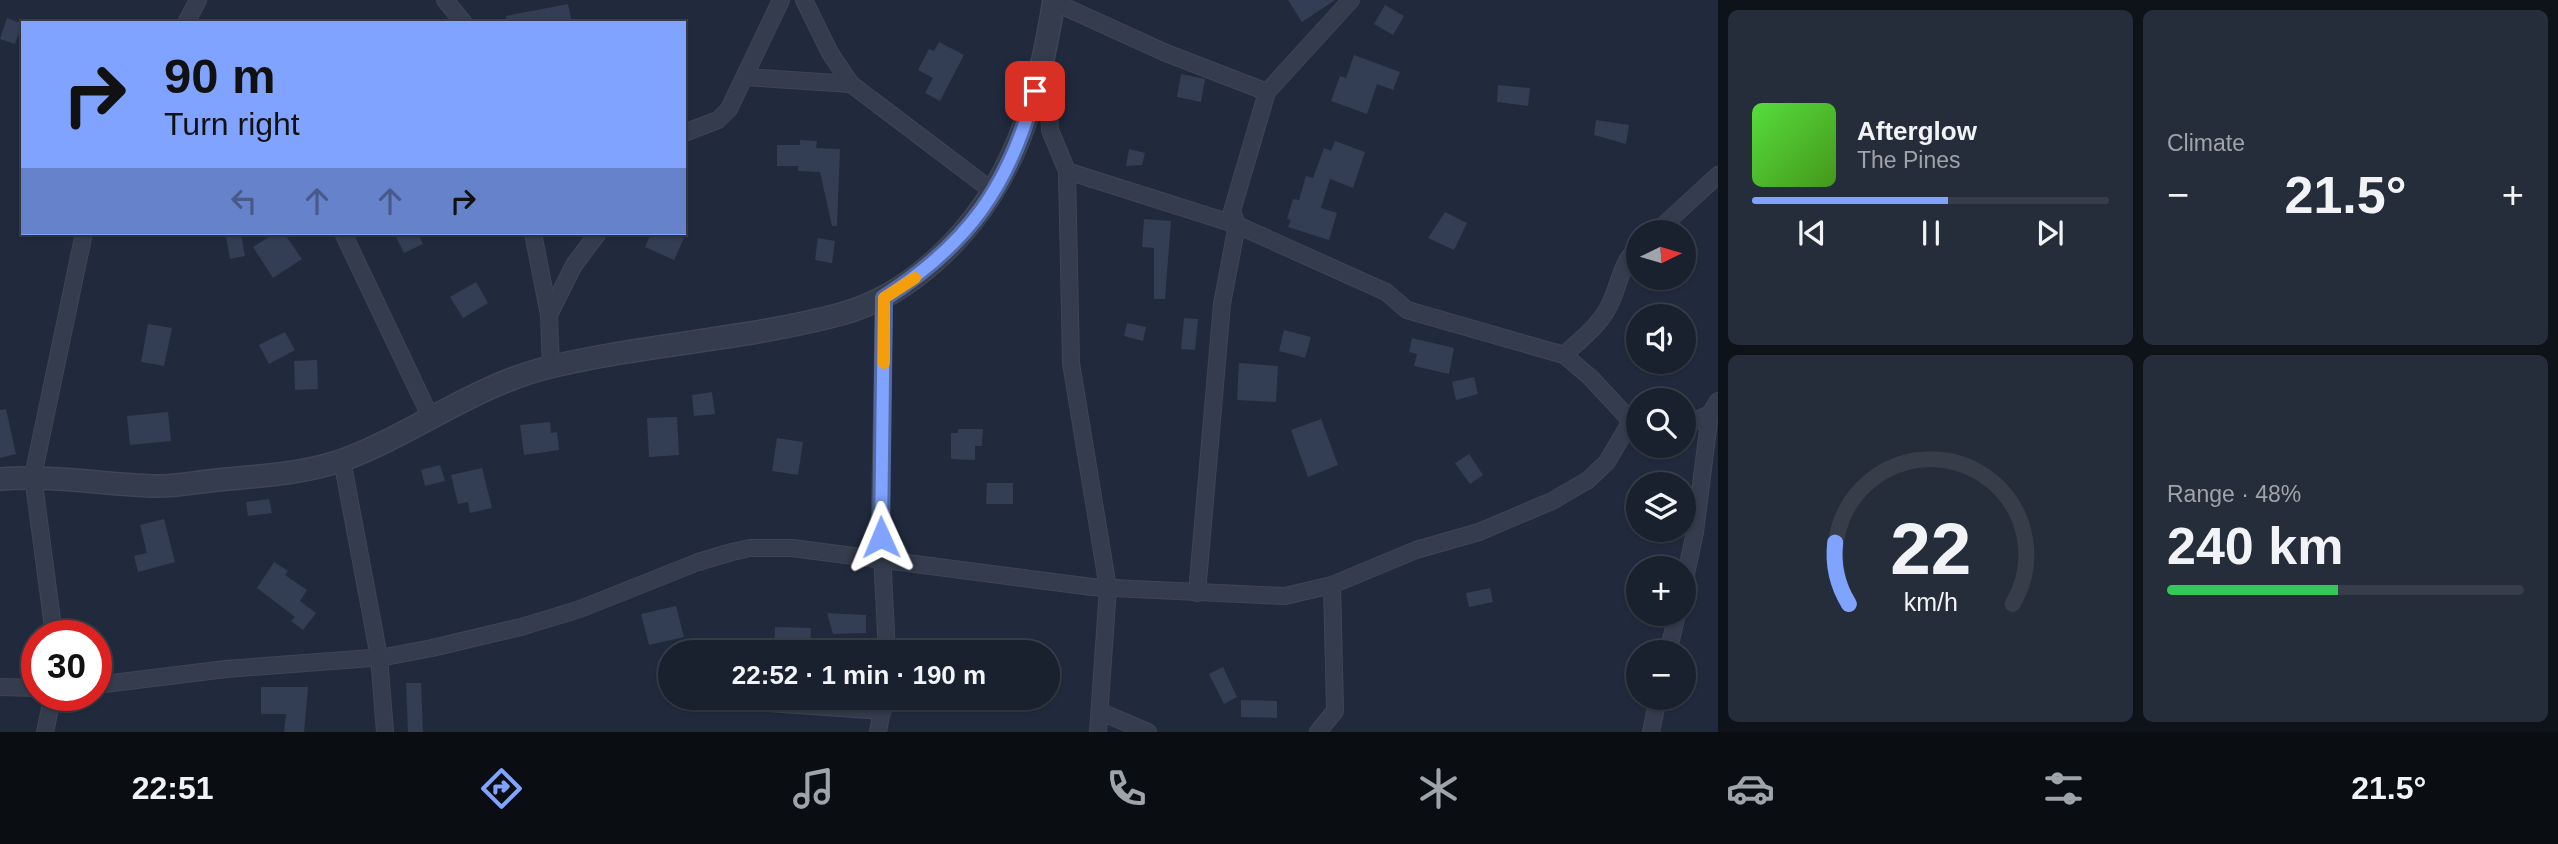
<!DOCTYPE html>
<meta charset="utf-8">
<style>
:root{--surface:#19202e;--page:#262d3a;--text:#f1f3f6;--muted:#9fa3aa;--line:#373e4a;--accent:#7fa3fe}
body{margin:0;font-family:Helvetica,sans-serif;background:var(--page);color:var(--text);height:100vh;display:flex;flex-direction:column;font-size:26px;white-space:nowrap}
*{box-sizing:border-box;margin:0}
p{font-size:23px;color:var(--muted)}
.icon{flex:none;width:38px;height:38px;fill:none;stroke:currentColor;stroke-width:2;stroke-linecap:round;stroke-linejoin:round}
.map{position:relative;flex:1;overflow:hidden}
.drawer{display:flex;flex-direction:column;gap:10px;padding:10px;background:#0e1219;width:840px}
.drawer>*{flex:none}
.banner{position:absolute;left:21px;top:21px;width:665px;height:214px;border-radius:0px;box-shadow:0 2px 5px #0004,0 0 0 2px var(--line);background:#7fa3fe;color:#111;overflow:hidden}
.needle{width:46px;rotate:85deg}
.controls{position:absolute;left:1626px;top:220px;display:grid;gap:14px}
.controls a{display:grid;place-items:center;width:70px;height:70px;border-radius:50%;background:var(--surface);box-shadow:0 2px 5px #0004,0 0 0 2px var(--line);font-size:35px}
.speed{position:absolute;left:21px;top:620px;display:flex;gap:14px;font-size:35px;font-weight:700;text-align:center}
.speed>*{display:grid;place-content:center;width:91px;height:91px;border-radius:50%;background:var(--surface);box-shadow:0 2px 5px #0004,0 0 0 2px var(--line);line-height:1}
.speed .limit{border:10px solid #d22;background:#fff;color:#111}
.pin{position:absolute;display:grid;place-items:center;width:60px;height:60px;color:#fff;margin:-30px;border-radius:14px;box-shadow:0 4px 10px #0006}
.me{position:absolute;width:77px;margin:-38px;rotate:359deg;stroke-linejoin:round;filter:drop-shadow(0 0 5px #0008)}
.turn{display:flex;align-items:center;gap:24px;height:147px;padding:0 28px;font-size:32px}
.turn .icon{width:91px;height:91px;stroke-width:2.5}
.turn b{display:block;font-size:49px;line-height:60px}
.lanes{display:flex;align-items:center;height:66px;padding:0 28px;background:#0003;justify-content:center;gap:35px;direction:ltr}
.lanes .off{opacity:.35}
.big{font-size:52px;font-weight:800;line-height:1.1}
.drawer .tile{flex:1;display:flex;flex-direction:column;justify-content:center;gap:10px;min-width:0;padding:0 24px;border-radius:10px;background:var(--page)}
.drawer .dial{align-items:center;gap:0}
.dial svg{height:182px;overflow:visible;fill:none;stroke:var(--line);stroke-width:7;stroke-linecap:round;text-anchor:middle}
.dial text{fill:var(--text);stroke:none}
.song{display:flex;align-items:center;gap:21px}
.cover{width:84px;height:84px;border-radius:10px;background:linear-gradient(135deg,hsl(110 70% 55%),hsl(100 70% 35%))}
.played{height:7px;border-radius:4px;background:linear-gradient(90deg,var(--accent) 55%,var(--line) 55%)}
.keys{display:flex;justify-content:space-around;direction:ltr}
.heat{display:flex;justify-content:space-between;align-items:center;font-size:38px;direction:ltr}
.charge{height:10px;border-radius:5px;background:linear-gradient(90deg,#34c759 48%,var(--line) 0)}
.drawer .tiles{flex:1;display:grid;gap:10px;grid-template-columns:repeat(2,1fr)}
.trip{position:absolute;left:658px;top:640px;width:402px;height:70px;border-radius:35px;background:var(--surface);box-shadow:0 2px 5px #0004,0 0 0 2px var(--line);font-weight:800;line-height:70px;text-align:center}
.dock{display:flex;height:112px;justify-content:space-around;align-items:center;background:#0a0d12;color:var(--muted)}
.dock .icon{width:49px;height:49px}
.dock .selected{color:var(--accent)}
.dock b{font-size:32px;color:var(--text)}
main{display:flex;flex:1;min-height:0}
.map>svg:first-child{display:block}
</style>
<main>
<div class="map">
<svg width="1718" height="732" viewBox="0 0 1718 732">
<rect width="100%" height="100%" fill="#212a3d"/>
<g fill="#333d53">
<polygon points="1288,0 1335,0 1302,22"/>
<polygon points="568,4 572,23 507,23 506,16"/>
<polygon points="1385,5 1404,16 1393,35 1374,24"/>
<polygon points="7,18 23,24 15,44 0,39"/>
<polygon points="939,42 964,55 940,101 925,93 933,78 918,70 929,49 934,51"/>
<polygon points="1354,55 1400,72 1393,90 1377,84 1367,114 1331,101 1340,76 1346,78"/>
<polygon points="1181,74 1205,79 1201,102 1177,97"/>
<polygon points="1498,85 1530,88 1528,106 1497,102"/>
<polygon points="1596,120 1629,125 1626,144 1594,135"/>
<polygon points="800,140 817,141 816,148 840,149 837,226 832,226 820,172 798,171 798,166 777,166 777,145 800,145"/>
<polygon points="1335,141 1365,152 1353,188 1330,179 1321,208 1337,213 1329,240 1288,227 1291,220 1287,219 1293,199 1299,200 1306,176 1313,178 1324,148 1331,151"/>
<polygon points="1129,149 1145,153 1142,165 1126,166"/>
<polygon points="1445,212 1467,223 1454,250 1428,238"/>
<polygon points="1144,219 1171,221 1165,299 1154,299 1154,248 1142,247"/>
<polygon points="275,233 284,233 302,259 273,278 253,247"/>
<polygon points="394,233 418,233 423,244 404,253"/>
<polygon points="651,233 672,233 684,238 674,260 645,247"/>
<polygon points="241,234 245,256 230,259 226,237"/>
<polygon points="818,238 835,241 832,263 815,260"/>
<polygon points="476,282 488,303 463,318 450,297"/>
<polygon points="1184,318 1198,319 1195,350 1181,349"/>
<polygon points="1127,323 1146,327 1143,341 1124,336"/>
<polygon points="148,324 172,328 164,366 141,362"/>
<polygon points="1284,330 1311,337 1305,358 1279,351"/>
<polygon points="285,332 295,350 269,364 259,345"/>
<polygon points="1412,338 1454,348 1449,374 1414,366 1417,354 1409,352"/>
<polygon points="317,360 318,389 295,390 294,361"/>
<polygon points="1239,363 1278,366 1276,402 1237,400"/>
<polygon points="1474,377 1478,394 1456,400 1452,382"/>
<polygon points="712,392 715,414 694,416 692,395"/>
<polygon points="6,409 16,454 0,458 0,410"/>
<polygon points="168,412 171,441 130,445 127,416"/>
<polygon points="677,417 679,455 649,457 647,418"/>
<polygon points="1321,419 1338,465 1308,477 1291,430"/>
<polygon points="550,422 551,433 557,432 559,450 524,455 520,425"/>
<polygon points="958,429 983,429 982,446 975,446 975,460 951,459 951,433 958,433"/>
<polygon points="777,438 803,442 798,475 772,471"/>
<polygon points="1469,454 1483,475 1470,484 1455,463"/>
<polygon points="440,465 445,481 425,486 421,470"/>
<polygon points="482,468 492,508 470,513 468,502 458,504 451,475"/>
<polygon points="987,483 1013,483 1013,504 986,504"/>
<polygon points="269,499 272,513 248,516 246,502"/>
<polygon points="164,519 175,562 138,572 134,556 147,553 140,525"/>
<polygon points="274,562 288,571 285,575 307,590 300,601 316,613 303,630 291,621 295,617 257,588"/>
<polygon points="1490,588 1493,602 1469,607 1466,593"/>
<polygon points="676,606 684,637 649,645 641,614"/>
<polygon points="827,613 866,615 866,633 833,634"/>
<polygon points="775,627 811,628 810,653 774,653"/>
<polygon points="1223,667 1237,697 1224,704 1209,674"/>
<polygon points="406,683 421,683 423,732 408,732"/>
<polygon points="261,687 308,687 304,732 284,732 286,714 261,714"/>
<polygon points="1241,700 1277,701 1277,718 1241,717"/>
</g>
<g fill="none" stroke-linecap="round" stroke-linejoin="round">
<g stroke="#3e4555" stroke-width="18">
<g id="minor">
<polyline points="445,0 464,23"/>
<polyline points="804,0 830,53 851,84 995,193"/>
<polyline points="1054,2 1166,53 1267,92 1232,211 1237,225 1222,304 1197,593"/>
<polyline points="186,23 198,0"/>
<polyline points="1046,63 1050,130 1067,171 1071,363 1108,588 1098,732"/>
<polyline points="745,77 851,84"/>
<polyline points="1267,92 1351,0"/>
<polyline points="684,133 718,120 729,109 781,0"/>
<path d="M1067,171L1237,225L1386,292L1407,310L1564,355C1580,340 1599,326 1609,306C1620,285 1620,263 1638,247"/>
<polyline points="343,233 430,416"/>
<polyline points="533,233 549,315 551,367"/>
<polyline points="1655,233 1718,175"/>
<polyline points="884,298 880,514 887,653"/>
<polyline points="549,315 574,265 598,233"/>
<polyline points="1564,355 1590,377 1631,421 1638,422"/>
<polyline points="1684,426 1710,414"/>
<polyline points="342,460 379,657 385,732"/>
<polyline points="1684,583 1695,532 1710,414 1718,401"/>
<polyline points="54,635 33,476 84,233"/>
<polyline points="1668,653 1677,614"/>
<polyline points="96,685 226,669 385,657 432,648 521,627 580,609 698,562 732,552 750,548 792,548 1092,587 1285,596 1332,585 1416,550 1479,532 1552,501 1588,480 1607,462 1631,421"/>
<polyline points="0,687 37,688"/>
<polyline points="768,703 883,711"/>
<polyline points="1101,712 1148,732"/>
<polyline points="45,732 53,695"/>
<polyline points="878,732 884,698"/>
<polyline points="1318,732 1335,711 1332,585"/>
<polyline points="1651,732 1658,698"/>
</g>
</g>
<g stroke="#3e4555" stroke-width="24">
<path id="tertiary" d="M0,479C51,475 102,484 153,486C174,487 196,482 217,480C258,476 303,474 343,460C413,434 472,387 546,368C643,344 745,340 841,314C879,304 911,283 939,257C1014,188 1039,97 1054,0"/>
</g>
<use href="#minor" stroke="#353c4d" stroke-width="16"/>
<use href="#tertiary" stroke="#353c4d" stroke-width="21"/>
</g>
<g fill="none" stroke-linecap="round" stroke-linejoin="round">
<g stroke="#536aa5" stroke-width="18">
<path id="route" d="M881,537L884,298C968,244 1009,187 1035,91"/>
</g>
<use href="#route" stroke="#7fa3fe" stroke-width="12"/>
<polyline stroke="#f59e0b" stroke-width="12" points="884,363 884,298 915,278"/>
</g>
</svg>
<div class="controls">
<a><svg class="needle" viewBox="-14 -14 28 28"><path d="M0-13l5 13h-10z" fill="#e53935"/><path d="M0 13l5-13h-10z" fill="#9fa3aa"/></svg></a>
<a><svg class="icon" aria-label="sound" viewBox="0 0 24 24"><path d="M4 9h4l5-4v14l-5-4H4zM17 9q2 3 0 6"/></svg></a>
<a><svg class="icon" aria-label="search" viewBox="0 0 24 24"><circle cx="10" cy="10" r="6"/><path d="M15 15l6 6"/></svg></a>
<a><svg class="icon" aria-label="layers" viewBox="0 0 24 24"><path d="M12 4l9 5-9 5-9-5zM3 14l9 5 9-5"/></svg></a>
<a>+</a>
<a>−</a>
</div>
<div class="speed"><div class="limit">30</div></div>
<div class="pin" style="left:1035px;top:91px;background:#d93025"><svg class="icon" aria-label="arrive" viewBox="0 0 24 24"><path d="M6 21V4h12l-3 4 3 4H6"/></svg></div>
<svg class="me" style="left:881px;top:537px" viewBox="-20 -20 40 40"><path d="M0-17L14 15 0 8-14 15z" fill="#7fa3fe" stroke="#fff" stroke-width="4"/></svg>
<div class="trip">22:52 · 1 min · 190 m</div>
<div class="banner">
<div class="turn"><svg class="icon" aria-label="right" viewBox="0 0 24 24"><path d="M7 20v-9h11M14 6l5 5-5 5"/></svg><div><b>90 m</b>Turn right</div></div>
<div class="lanes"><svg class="icon off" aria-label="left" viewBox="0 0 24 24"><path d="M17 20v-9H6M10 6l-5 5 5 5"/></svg><svg class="icon off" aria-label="ahead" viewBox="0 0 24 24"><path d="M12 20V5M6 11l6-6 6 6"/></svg><svg class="icon off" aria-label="ahead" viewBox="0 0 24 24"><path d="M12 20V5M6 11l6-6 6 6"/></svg><svg class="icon" aria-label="right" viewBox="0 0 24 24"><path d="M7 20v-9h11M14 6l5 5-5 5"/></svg></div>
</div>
</div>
<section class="drawer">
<div class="tiles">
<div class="tile">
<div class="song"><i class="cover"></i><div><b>Afterglow</b><p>The Pines</p></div></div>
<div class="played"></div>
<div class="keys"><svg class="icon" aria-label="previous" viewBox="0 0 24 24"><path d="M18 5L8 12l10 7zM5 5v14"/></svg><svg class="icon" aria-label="pause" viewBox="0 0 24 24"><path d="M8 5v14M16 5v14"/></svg><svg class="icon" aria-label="next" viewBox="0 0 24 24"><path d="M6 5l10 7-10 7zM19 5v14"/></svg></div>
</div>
<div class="tile"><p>Climate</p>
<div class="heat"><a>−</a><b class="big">21.5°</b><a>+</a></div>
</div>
<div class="tile dial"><svg viewBox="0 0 100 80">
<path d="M14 69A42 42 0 1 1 86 69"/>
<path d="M14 69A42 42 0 0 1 8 42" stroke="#7fa3fe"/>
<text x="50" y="56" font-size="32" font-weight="700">22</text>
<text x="50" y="72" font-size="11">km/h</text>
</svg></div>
<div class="tile"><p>Range · 48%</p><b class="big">240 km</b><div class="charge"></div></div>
</div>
</section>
</main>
<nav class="dock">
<b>22:51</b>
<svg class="icon selected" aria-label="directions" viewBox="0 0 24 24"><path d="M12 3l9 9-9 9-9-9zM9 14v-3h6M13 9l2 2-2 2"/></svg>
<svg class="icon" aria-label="music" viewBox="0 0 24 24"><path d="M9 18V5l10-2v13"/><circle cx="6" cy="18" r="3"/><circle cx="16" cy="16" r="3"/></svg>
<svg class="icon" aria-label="phone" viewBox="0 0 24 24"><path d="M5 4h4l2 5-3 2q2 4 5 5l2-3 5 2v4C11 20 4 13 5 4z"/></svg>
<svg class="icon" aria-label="climate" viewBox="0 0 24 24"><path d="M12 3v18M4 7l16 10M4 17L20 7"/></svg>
<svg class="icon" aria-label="car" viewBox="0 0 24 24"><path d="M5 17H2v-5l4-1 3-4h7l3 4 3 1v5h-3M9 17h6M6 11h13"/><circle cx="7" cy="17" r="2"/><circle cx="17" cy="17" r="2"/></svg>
<svg class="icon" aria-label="filters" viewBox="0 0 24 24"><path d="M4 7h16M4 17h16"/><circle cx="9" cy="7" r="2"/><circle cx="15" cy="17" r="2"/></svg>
<b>21.5°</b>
</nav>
